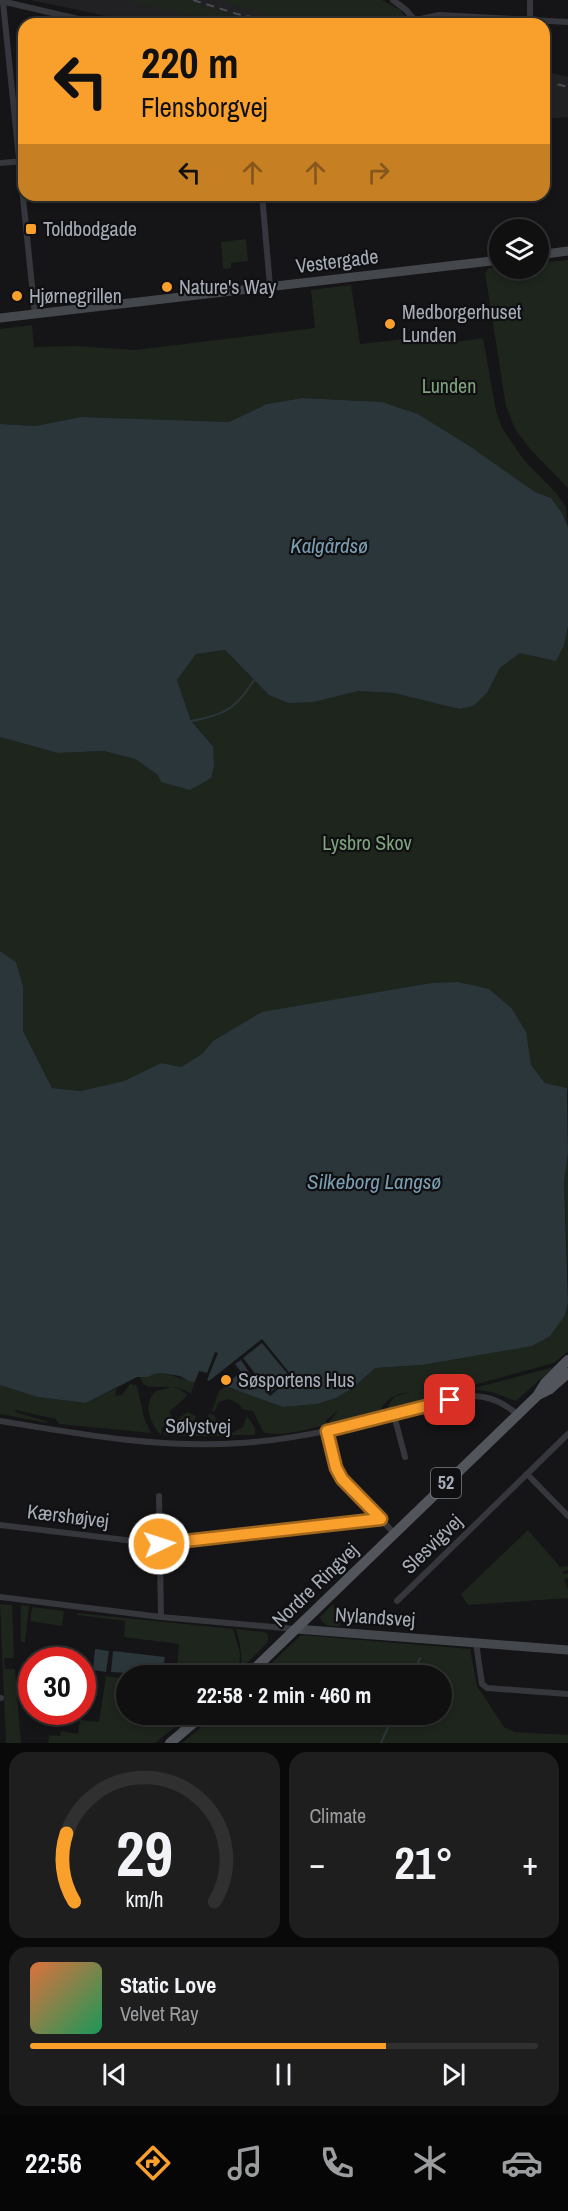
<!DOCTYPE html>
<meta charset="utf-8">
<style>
:root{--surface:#101011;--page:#1e1e1f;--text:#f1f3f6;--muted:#9c9d9f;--line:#303031;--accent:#f89f2c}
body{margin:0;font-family:"Archivo Narrow",sans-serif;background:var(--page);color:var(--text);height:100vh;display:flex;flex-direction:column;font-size:22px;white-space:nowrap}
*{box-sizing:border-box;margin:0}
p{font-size:20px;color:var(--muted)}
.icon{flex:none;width:33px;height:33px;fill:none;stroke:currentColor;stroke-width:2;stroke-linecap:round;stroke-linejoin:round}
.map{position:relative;height:1743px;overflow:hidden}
.panel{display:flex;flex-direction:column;gap:9px;padding:9px;background:#090909;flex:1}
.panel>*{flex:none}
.guide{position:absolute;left:18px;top:18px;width:532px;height:183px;border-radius:18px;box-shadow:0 3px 9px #0003,0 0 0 2px var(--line);background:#f89f2c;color:#111;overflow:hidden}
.buttons{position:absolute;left:489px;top:219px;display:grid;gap:12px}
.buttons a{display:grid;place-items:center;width:60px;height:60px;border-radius:50%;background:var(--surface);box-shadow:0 3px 9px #0003,0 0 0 2px var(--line);font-size:30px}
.speed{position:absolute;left:18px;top:1647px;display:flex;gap:12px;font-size:30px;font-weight:700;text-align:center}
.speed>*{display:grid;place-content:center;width:78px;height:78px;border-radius:50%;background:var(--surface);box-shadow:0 3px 9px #0003,0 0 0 2px var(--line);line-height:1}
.speed .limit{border:9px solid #d22;background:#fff;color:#111}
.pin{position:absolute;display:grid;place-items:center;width:51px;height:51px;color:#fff;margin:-26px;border-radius:12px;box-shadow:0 3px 9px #0006}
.me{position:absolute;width:66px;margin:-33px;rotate:86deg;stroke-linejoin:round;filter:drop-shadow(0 0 4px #0008)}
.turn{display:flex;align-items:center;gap:21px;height:126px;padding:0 24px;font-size:27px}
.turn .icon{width:78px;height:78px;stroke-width:2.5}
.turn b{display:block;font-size:42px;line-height:51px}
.lanes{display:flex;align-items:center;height:57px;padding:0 24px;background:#0003;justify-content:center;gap:30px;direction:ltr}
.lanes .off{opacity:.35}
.big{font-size:45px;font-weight:800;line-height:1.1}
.panel .card{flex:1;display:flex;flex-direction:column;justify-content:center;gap:9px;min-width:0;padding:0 21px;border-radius:18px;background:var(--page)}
.panel .dial{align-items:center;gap:0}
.dial svg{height:156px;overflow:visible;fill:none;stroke:var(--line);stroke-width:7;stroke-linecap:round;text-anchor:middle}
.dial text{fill:var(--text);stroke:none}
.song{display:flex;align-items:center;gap:18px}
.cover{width:72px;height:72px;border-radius:9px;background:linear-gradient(135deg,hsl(20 70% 55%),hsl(150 70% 35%))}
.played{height:6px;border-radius:3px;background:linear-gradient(90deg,var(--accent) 70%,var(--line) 70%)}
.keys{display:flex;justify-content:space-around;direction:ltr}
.heat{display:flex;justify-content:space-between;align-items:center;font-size:33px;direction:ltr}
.panel .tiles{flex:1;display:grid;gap:9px;grid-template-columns:1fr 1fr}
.card:last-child{grid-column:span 2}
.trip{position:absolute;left:116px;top:1665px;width:336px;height:60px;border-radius:30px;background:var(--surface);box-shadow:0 3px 9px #0003,0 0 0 2px var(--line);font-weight:800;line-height:60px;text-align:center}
.dock{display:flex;height:96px;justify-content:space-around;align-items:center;background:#060607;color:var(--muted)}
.dock .icon{width:42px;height:42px}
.dock .on{color:var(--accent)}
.dock b{font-size:27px;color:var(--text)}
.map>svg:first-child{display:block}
</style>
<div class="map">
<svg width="568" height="1743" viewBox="0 0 568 1743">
<rect width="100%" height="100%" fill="#151517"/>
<g fill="#212124">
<polygon points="30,0 283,0 383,24 145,24"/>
<polygon points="544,71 568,77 568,117 545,119"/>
</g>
<g fill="#1d251d">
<polygon points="123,0 186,0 231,15 271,24 233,24"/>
<polygon points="219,0 275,0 282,2 283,0 382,0 400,10 411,24 298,24"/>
<polygon points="246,239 248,261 231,263 231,268 223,269 221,242"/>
<polygon points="568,260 568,488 530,449 515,429 506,406 485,273 489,268 538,268 539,263"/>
<polygon points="351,285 360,344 415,338 443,344 483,338 496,411 502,428 524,460 556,493 566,507 568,527 562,513 551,498 535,492 471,447 418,414 382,402 302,398 267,404 229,422 81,417 35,426 0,424 0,329 32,325 34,347 76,346 135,350 315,328 311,290"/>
<polygon points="568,627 568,1096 567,1088 545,1083 531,1065 431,983 370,994 213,1041 202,1054 181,1067 161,1063 124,1081 82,1091 52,1088 23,1031 23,986 16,962 0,951 0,737 58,753 104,751 135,759 158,775 213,745 191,721 177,680 196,654 225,650 269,695 314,702 358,691 394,693 459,709 487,693 500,668 520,653 564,645"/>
<polygon points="568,1153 568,1277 564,1183"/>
<path d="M568,1302V1351L554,1363L386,1409L394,1397L411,1392C396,1394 387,1397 380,1411L331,1424L329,1422L338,1411L326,1420L327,1425C308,1429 283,1437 264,1433L253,1411L242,1409L239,1404L229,1399L219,1402L214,1412L212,1411L219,1391L225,1387L248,1393L283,1407L317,1404L336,1398L353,1388L375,1368L422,1365L531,1346L565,1315Z"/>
<polygon points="554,1367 516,1401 492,1392 471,1389"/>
<path d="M161,1373C174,1375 183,1380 195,1381L191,1394C175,1382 151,1390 145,1385C142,1384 142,1380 140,1377Z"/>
<polygon points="130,1384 137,1386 144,1418 151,1433 59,1424 56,1419 16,1410 15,1412 46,1421 48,1423 0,1414 0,1385 37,1397 86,1403 117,1388 115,1396 122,1395"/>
<path d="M172,1387L179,1389L188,1395L169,1412L174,1419L162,1428L161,1435C150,1423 142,1404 156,1391Z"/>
<polygon points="187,1412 196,1416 190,1436 164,1435 164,1430"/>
<polygon points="209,1414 214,1415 218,1423 228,1428 229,1436 192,1436 196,1423 205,1425"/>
<polygon points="247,1416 255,1428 255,1435 232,1435 232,1433 243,1427"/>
<polygon points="528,1530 560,1567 568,1566 568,1570 562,1572 563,1574 568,1573 568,1578 564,1579 568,1590 568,1598 468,1605 461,1594"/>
<polygon points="0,1604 12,1605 14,1658 4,1658 5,1669 15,1669 21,1743 6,1743"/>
<polygon points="333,1604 341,1626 328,1626 322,1622 320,1617"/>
<polygon points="21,1605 29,1606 25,1642 21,1642"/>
<polygon points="32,1607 64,1611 62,1626 30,1621"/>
<polygon points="77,1613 233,1629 240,1653 239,1670 233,1675 176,1675 179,1644 124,1637 125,1621 77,1615"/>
<polygon points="236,1629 264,1632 268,1634 268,1642 242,1668 240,1644"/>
<polygon points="301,1635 470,1649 477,1686 504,1727 515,1732 568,1735 568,1743 182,1743 216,1715 441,1714 441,1676 259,1675"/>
<polygon points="106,1676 126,1679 126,1714 190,1715 155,1743 48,1743 49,1735 60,1736 61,1731 78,1734 80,1720 99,1722"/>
</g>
<g fill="#2b363b">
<polygon points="302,398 382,402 418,414 471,447 535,492 551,498 562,513 568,527 568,627 564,645 556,661 520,653 500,668 487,693 473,706 459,709 394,693 358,691 314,702 289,703 269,695 225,650 196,654 177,680 191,721 213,746 214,766 211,778 190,790 161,782 158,775 135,759 104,751 58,753 0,737 0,424 35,426 81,417 229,422 267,404"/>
<polygon points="0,951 16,962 23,986 23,1031 52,1088 81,1091 124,1081 161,1063 181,1067 202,1054 213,1041 262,1012 431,983 458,982 489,989 512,1009 526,1032 531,1065 545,1083 567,1088 568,1153 564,1183 568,1302 565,1315 550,1336 532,1346 422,1365 375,1368 353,1388 336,1398 317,1404 283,1407 231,1388 189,1381 180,1376 161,1373 154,1374 148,1377 137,1377 86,1403 37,1397 0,1385"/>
<polygon points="95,1649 109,1651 106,1672 93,1670"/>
<polygon points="113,1651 165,1657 162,1675 111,1672"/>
</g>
<polygon fill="#151517" points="262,1339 292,1376 291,1378 262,1343 243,1358 270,1393 289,1377 290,1379 270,1396 256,1379 254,1380 241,1360 235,1364 241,1372 220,1389 194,1384 199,1371 207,1373 215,1352 218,1353 207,1380 209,1381"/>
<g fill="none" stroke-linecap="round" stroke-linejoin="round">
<g stroke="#2b363b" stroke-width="2">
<path d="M191,721C224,715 236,709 254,680"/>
<polyline points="412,1676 420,1658"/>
<polyline points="381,1743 394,1714"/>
</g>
<g stroke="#36373c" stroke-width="6">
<polyline points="393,0 406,10 418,24"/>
<polyline points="1,1 100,24"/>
<polyline points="3,2 35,315"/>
<polyline points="530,19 530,0"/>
<polyline points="416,20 439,15 568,22"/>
<polyline points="0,163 24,161"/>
<polyline points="262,195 270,286"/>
<polyline points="394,1415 405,1457"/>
<path d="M0,1421C79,1434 161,1449 241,1443C318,1438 391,1415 465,1396C486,1395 500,1400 517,1414"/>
<polyline points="327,1431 336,1468 342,1479 394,1533"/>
<polyline points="527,1474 568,1516"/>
<polyline points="159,1496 161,1617"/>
<polyline points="0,1525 159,1544 381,1519"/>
<polyline points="0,1597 161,1617 295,1629"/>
<polyline points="397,1601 568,1434"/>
<polyline points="476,1643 482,1684 487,1688 568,1694"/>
<polyline points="0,1698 1,1698"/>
</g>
<g stroke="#44474c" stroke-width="9">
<polyline points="538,255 568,251"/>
<polyline points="0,318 500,260"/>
<polyline points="296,1629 568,1650"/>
</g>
<g stroke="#52555b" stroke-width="10">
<polyline points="540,1394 550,1389 568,1373"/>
<polyline points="247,1676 537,1396 545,1383 568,1360"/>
<polyline points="170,1743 204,1714"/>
</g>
<g stroke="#494c51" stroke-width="2" stroke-dasharray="8 6" stroke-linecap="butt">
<polyline points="193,0 237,14 283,24"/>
<polyline points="544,81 568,87"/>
</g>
</g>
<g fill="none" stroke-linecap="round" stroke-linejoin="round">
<g stroke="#a1671d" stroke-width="15">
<polyline id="route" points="159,1544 381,1519 342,1479 336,1468 327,1431 450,1400"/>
</g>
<use href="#route" stroke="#f89f2c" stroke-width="10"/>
</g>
<g fill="#f89f2c" stroke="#101012" stroke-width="2">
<rect x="25" y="223" width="12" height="12" rx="3"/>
<circle cx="167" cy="287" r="6"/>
<circle cx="17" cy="296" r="6"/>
<circle cx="390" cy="324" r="6"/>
<circle cx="226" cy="1380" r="6"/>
</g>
<g text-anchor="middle" stroke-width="4.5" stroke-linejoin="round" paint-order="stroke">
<rect fill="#101012" stroke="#797e86" stroke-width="1.5" x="431" y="1468" width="30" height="30" rx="4.5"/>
<g font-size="18" font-weight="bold" fill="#a6adb8">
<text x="446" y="1489">52</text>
</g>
<g font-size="20" fill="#a6adb8" stroke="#101012" text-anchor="start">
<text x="43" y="236">Toldbodgade</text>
<text x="179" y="294">Nature's Way</text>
<text x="29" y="303">Hjørnegrillen</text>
<text x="402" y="319">Medborgerhuset<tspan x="402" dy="23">Lunden</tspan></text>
<text x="238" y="1387">Søsportens Hus</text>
</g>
<g font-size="20" fill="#a6adb8" stroke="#101012">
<text transform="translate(337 261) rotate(-7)" y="7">Vestergade</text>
<text transform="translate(198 1426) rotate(1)" y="7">Sølystvej</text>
<text transform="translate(68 1516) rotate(7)" y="7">Kærshøjvej</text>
<text transform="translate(432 1544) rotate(-44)" y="7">Slesvigvej</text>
<text transform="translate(315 1585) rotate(-44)" y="7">Nordre Ringvej</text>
<text transform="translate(375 1617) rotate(4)" y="7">Nylandsvej</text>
</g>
<g font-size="20" fill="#7ea37d" stroke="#101012">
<text x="449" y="393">Lunden</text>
<text x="367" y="850">Lysbro Skov</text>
</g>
<g font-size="21" font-style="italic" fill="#7c9fb4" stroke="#101012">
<text x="329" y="553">Kalgårdsø</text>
<text x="374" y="1189">Silkeborg Langsø</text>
</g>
</g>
</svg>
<div class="buttons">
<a><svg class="icon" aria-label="layers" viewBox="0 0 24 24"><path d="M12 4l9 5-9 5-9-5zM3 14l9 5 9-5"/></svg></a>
</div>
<div class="speed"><div class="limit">30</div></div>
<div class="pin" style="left:450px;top:1400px;background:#d93025"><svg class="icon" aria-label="arrive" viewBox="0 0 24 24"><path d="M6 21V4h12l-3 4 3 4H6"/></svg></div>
<svg class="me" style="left:159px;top:1544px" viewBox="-20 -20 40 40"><circle r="17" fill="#f89f2c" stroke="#fff" stroke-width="3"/><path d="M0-11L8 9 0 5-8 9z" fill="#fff"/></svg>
<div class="trip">22:58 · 2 min · 460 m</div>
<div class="guide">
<div class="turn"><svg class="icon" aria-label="left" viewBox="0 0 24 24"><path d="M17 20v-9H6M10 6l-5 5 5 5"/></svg><div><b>220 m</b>Flensborgvej</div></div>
<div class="lanes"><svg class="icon" aria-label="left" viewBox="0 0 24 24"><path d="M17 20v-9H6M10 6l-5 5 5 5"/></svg><svg class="icon off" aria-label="ahead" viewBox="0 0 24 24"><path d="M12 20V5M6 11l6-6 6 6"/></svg><svg class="icon off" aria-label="ahead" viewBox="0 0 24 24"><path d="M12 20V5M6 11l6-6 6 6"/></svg><svg class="icon off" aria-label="right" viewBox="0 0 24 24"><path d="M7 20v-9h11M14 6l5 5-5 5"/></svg></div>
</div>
</div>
<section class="panel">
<div class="tiles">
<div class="card dial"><svg viewBox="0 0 100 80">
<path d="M14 69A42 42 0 1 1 86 69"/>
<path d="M14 69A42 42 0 0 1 10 34" stroke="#f89f2c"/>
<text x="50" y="56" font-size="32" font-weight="700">29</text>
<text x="50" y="72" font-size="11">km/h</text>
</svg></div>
<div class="card"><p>Climate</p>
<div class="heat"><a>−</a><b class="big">21°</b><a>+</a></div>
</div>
<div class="card">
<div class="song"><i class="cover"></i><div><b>Static Love</b><p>Velvet Ray</p></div></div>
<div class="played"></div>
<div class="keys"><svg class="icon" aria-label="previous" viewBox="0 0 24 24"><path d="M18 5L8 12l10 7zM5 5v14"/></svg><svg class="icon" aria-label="pause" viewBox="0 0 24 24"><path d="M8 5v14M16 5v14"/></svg><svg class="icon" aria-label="next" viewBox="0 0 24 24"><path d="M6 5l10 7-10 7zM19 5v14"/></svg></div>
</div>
</div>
</section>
<nav class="dock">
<b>22:56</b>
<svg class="icon on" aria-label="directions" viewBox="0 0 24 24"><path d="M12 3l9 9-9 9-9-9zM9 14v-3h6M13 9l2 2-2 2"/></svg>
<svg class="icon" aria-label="music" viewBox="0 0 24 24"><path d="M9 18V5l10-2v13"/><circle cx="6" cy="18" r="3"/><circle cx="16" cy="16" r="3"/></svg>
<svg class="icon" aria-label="phone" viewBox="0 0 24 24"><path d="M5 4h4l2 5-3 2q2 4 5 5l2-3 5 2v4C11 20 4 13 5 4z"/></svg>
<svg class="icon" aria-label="climate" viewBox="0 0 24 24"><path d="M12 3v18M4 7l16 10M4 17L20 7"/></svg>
<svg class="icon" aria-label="car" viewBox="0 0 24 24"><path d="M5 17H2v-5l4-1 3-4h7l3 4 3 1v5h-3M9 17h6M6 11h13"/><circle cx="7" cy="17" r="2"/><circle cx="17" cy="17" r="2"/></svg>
</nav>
